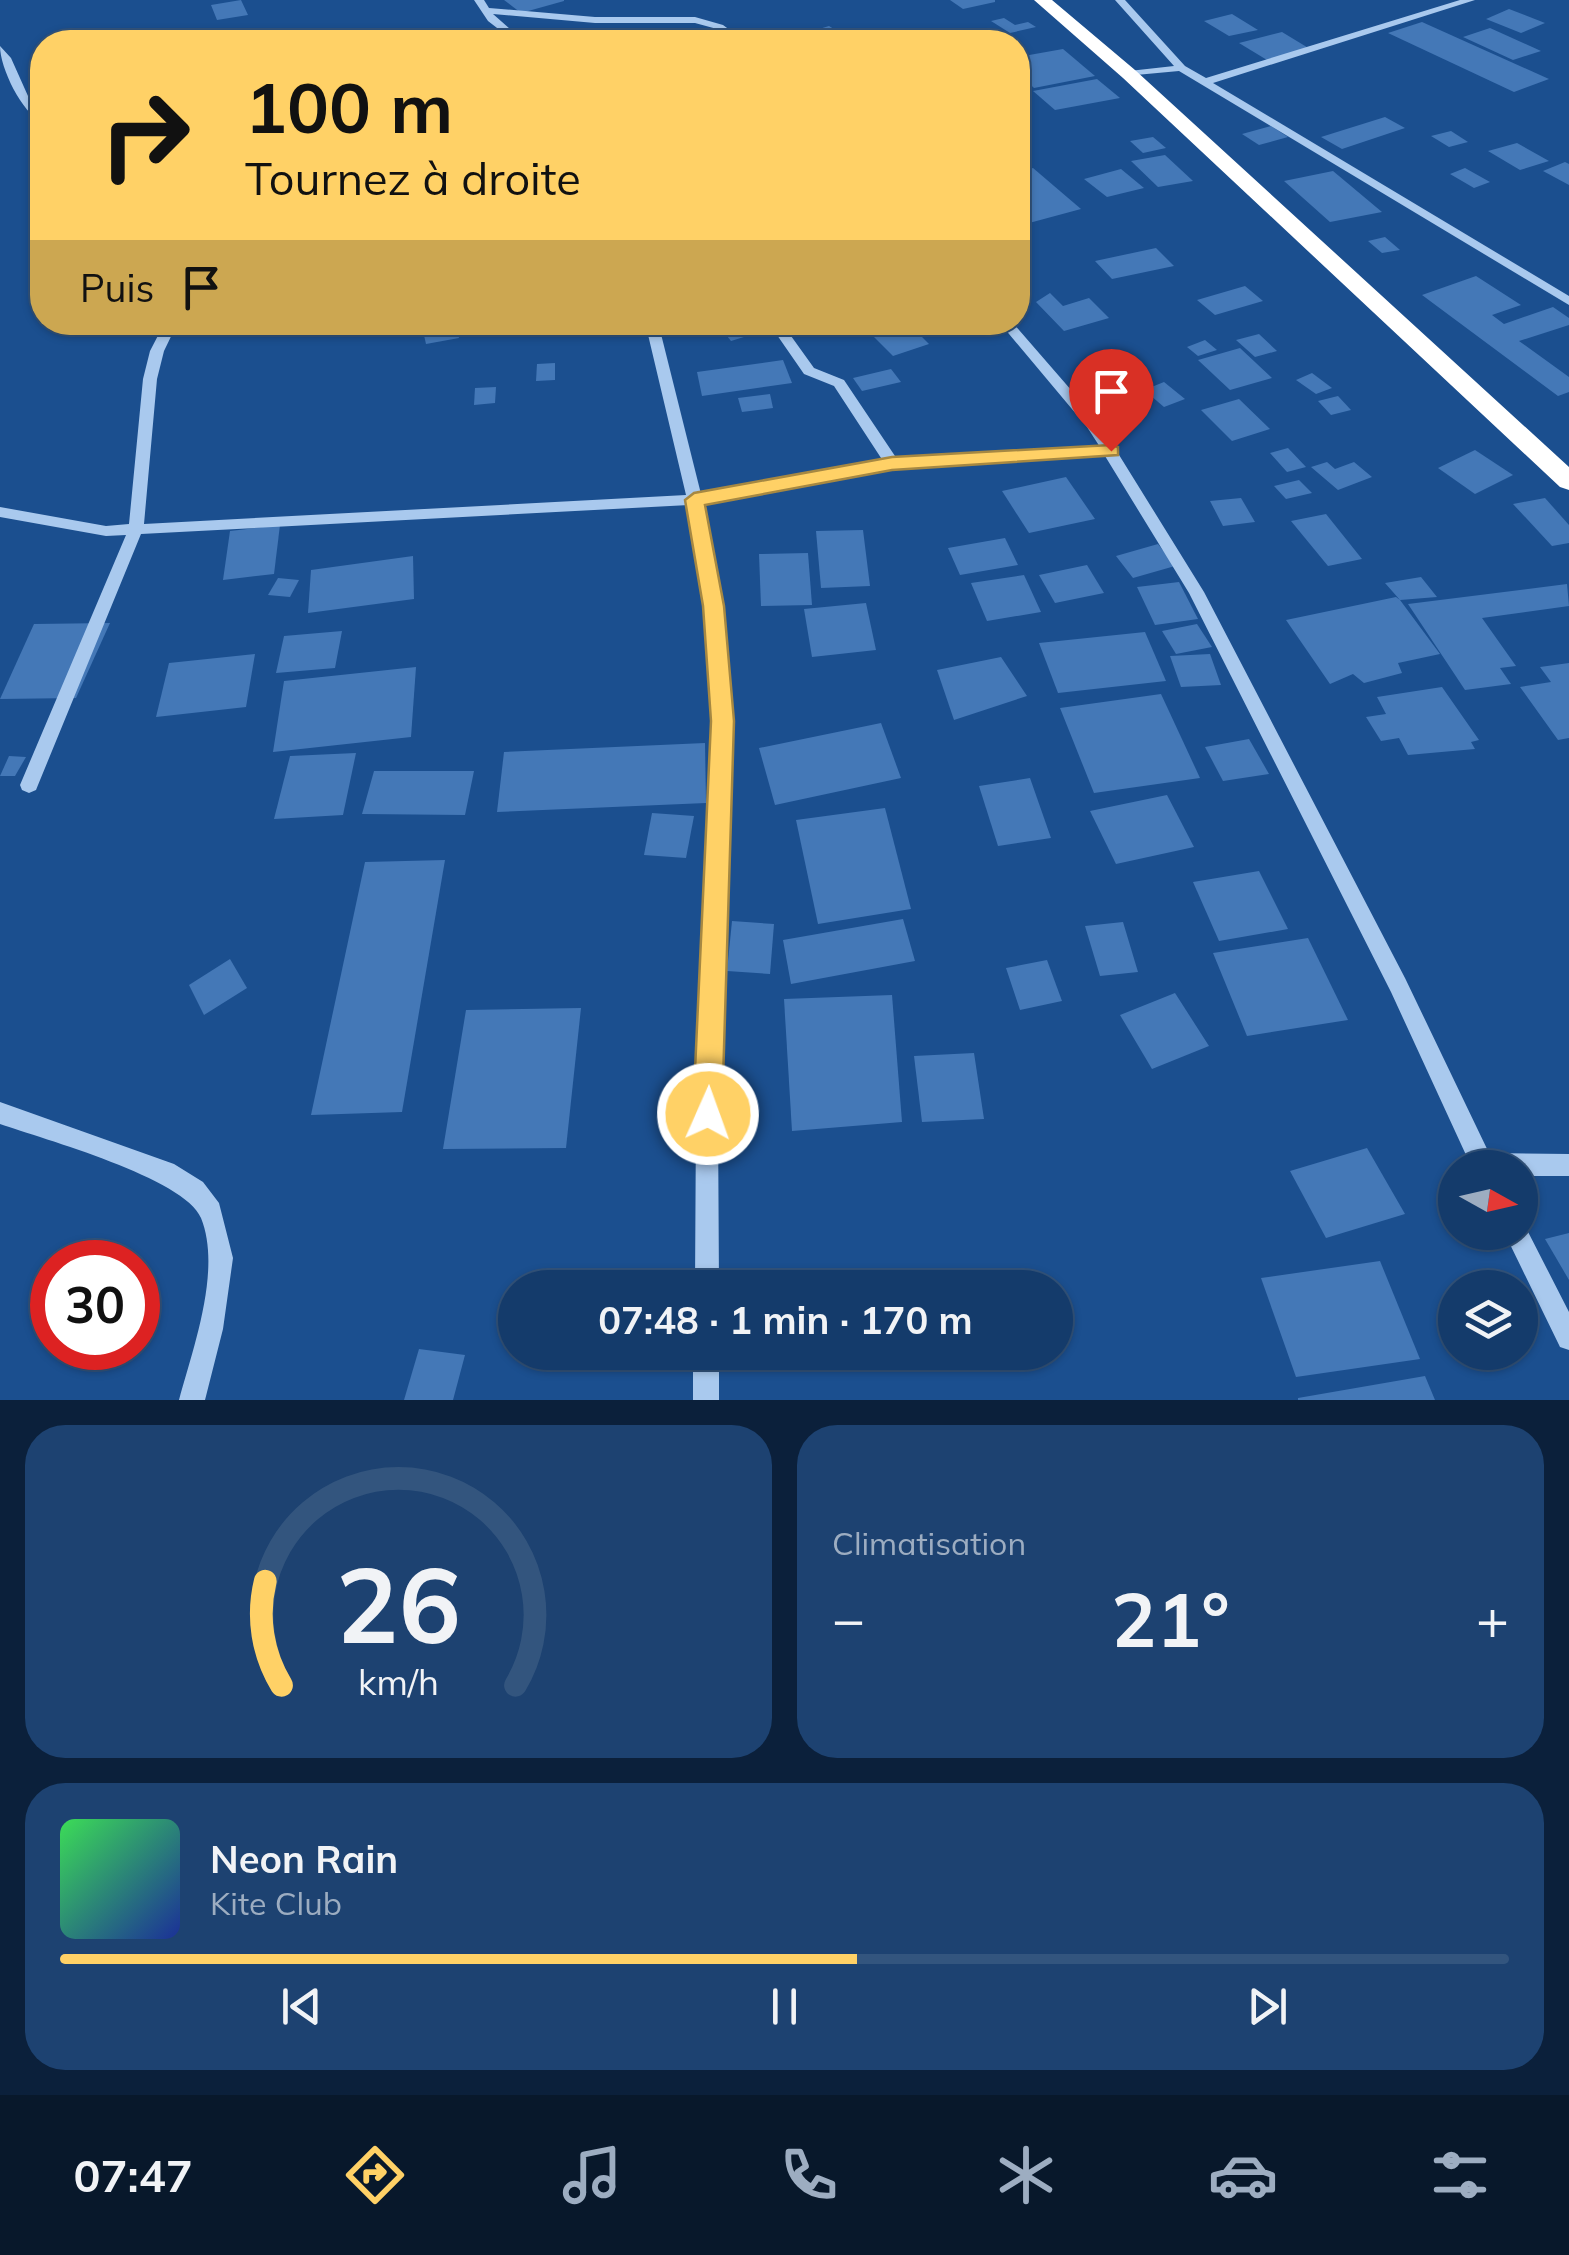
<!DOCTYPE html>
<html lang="fr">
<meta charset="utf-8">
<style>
:root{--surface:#143b6b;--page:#1d4271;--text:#f1f3f6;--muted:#9dadc1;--line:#33557e;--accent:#ffd166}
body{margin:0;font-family:Mulish,sans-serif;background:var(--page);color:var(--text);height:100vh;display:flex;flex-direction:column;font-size:38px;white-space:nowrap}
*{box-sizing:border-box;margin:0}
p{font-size:32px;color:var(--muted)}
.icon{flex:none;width:55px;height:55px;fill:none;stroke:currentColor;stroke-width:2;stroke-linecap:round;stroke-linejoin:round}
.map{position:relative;height:1400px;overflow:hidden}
.sheet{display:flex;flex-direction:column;gap:25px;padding:25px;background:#0b203b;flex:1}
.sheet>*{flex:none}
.hud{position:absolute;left:30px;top:30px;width:1000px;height:305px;border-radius:40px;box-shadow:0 2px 8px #0004,0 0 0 2px var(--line);background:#ffd166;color:#111;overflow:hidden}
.needle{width:65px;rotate:98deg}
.tools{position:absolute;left:1438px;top:1150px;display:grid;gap:20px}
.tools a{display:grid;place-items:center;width:100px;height:100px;border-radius:50%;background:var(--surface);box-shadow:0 2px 8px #0004,0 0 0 2px var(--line);font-size:50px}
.speed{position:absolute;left:30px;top:1240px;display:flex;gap:20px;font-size:50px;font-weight:700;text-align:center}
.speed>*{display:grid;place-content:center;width:130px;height:130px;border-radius:50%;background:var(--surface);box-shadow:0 2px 8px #0004,0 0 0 2px var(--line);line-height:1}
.speed .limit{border:15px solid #d22;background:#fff;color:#111}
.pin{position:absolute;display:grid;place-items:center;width:85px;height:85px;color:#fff;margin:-102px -42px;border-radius:50% 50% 50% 0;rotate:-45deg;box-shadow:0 0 10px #0007}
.pin .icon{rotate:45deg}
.me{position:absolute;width:110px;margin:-55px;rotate:2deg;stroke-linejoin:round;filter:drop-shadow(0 0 8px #0008)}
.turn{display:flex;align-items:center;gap:35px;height:210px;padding:0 50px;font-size:45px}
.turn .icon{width:130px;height:130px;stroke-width:2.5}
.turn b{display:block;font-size:70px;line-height:85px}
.then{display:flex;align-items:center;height:95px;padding:0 50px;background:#0003;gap:20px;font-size:38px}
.big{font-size:75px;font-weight:700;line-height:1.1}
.sheet .widget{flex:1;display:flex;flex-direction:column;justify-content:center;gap:15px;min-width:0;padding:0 35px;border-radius:40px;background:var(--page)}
.sheet .dial{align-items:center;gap:0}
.dial svg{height:260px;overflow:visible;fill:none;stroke:var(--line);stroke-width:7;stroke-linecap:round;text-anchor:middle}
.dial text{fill:var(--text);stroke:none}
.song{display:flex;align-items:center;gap:30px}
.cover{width:120px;height:120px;border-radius:15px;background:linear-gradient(135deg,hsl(130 70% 55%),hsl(230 70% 35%))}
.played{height:10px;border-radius:5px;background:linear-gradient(90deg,var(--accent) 55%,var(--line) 55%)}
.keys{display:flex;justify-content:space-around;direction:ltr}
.heat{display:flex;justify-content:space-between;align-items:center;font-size:55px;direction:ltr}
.sheet .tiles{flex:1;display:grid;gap:25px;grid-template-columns:1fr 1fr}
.widget:last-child{grid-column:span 2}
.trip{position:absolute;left:498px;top:1270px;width:575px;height:100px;border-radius:50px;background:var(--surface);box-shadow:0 2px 8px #0004,0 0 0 2px var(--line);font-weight:700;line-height:100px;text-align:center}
.dock{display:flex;height:160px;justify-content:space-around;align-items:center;background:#08182b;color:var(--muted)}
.dock .icon{width:70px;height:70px}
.dock .active{color:var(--accent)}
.dock b{font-size:45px;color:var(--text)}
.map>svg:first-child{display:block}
</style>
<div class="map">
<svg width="1569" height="1400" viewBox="0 0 1569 1400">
<rect width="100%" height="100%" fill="#1b4f8f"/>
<g fill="#4478b7">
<polygon points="241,0 248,15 217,20 211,5"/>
<polygon points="504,0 564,0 564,1 521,13"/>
<polygon points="950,0 995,0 995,2 963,9"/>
<polygon points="1509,9 1545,23 1521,33 1486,19"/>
<polygon points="1232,14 1258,30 1229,36 1204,21"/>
<polygon points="1004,18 1015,25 1028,22 1036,27 1010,33 991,21"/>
<polygon points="1422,22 1549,79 1514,92 1388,33"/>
<polygon points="829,26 853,41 783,40"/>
<polygon points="1490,28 1541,51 1513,60 1463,37"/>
<polygon points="299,29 306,38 262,42 259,38"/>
<polygon points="1282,32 1310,49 1267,60 1239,43"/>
<polygon points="1063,49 1095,76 1034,88 1018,73 1018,57"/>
<polygon points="1097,79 1120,98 1055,110 1033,91"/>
<polygon points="1385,117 1405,128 1342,149 1321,137"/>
<polygon points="1271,126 1288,137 1259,145 1242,134"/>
<polygon points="1451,131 1468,142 1449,147 1431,136"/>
<polygon points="1153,137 1166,148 1143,153 1130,141"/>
<polygon points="1517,143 1549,161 1520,170 1488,151"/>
<polygon points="1165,155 1193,181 1158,187 1131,161"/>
<polygon points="1565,162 1569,164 1569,185 1543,171"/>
<polygon points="1033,168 1081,209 1018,226 1018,172"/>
<polygon points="1465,168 1490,182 1474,188 1450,174"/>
<polygon points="1121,169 1144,188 1107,197 1084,179"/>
<polygon points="1333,171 1382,212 1330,222 1284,181"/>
<polygon points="1385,237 1400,250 1382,253 1368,241"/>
<polygon points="1156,248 1174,266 1112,279 1095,261"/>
<polygon points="1476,276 1521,305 1492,315 1504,324 1553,307 1569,318 1569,325 1519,341 1569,377 1569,392 1558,396 1422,295"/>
<polygon points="1245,286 1263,301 1215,315 1197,300"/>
<polygon points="1050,293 1063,306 1089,298 1109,318 1064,331 1036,302"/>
<polygon points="735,322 764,322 770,329 731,341 720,327"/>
<polygon points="787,322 810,322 816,332 797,337"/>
<polygon points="455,326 459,338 426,344 423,331"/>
<polygon points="911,326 929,344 893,356 874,337"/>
<polygon points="1259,334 1277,351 1255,357 1236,340"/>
<polygon points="1205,340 1217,350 1198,356 1187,347"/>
<polygon points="1240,348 1272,378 1230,390 1198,360"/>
<polygon points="783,360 792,383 702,396 697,372"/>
<polygon points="555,363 555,380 536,381 537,364"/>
<polygon points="891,369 901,382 862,391 853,378"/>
<polygon points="1312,373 1332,388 1316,394 1296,380"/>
<polygon points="1164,382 1185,399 1164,407 1144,390"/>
<polygon points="496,387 495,403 474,405 475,388"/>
<polygon points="770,394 773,408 742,412 738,398"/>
<polygon points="1338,396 1351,410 1331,415 1318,401"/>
<polygon points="1239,399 1270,429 1232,441 1201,410"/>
<polygon points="1288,448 1306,467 1287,472 1270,453"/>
<polygon points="1475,450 1513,475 1475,494 1438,468"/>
<polygon points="1327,462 1335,469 1354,462 1372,477 1338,490 1311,467"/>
<polygon points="1066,477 1095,519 1029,533 1002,491"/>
<polygon points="1299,480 1312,493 1286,499 1274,486"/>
<polygon points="1241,498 1255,522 1223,526 1210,501"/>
<polygon points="1545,498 1569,525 1569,543 1552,546 1513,504"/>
<polygon points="1326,514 1362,559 1328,566 1291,521"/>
<polygon points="280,525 274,574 223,580 230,531"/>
<polygon points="863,530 870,586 821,588 816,531"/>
<polygon points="1005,538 1018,565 960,575 948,548"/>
<polygon points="1158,544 1175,566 1133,578 1116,556"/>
<polygon points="808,553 812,605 761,606 759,554"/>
<polygon points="413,556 414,599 308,613 311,570"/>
<polygon points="1087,565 1104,593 1055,603 1039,575"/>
<polygon points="1024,575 1041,612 987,621 971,583"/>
<polygon points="1421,577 1437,597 1400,600 1440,654 1398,663 1402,673 1364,683 1353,674 1330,684 1286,620 1396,597 1400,600 1385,583"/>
<polygon points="278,578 299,580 290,597 268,595"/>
<polygon points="1179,582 1198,619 1155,625 1137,587"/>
<polygon points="1567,584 1569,606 1482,618 1516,666 1500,668 1511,684 1465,690 1408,604"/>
<polygon points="866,603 876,650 812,657 804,609"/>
<polygon points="110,623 76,698 0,699 34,624"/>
<polygon points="1197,624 1212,647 1176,654 1162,631"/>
<polygon points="342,631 335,668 276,673 284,636"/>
<polygon points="1145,632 1166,681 1058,693 1039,643"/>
<polygon points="255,654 246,707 156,717 169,663"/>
<polygon points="1210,654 1221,685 1181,687 1170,656"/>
<polygon points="1001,657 1027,696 954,720 937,670"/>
<polygon points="1569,663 1569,738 1558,740 1520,687 1551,682 1540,667"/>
<polygon points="416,667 411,737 273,752 284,681"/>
<polygon points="1442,687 1479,740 1471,742 1475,749 1408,755 1399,738 1381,741 1366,717 1386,714 1377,697"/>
<polygon points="1161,694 1200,778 1094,793 1060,708"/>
<polygon points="881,723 901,778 775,805 759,748"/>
<polygon points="1249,739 1269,774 1223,781 1205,747"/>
<polygon points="705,743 706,803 497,812 504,752"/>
<polygon points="356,753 343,815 274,819 290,756"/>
<polygon points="9,756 26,757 15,776 0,776"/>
<polygon points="374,771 474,771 465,815 362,814"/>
<polygon points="1030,778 1051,838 998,846 979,786"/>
<polygon points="1167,795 1194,847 1116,864 1090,811"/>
<polygon points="885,808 911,909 818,924 796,820"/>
<polygon points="652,813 694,816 686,858 644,855"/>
<polygon points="445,860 402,1112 311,1115 365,862"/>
<polygon points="1259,871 1288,929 1219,941 1193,882"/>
<polygon points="903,919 915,961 791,984 783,940"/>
<polygon points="732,921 774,924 770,974 727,971"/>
<polygon points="1123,922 1138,972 1100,976 1085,926"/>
<polygon points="1308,938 1348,1020 1247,1036 1213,953"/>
<polygon points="230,959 247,988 204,1015 189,985"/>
<polygon points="1047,960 1062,1001 1020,1010 1006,968"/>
<polygon points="1175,993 1209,1046 1152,1069 1120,1015"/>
<polygon points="892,995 902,1122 792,1131 784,999"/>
<polygon points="581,1008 566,1148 443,1149 466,1010"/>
<polygon points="974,1053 984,1119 922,1122 914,1056"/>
<polygon points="1367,1148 1405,1214 1326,1238 1290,1171"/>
<polygon points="1569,1233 1569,1280 1545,1239"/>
<polygon points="1380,1261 1420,1359 1296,1377 1261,1278"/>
<polygon points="419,1349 465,1355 453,1400 404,1400"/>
<polygon points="1425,1376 1435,1400 1298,1400 1298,1398"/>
</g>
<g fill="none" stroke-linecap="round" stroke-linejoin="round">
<g fill="#a9c9ee" fill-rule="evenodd">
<polygon points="474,0 484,0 489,8 595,17 695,17 723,25 746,42 735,42 717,29 695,23 595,23 493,14 525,42 515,42 488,21"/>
<polygon points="1115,0 1125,0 1185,66 1206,78 1460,0 1475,0 1213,83 1569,296 1569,305 1179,71 1125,76 1124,74 1129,71 1174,66"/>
<path d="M0,46L11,58L28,96L42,114V122C22,113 0,68 0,46Z"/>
<polygon points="165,322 178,322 164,351 157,379 144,524 686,495 645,322 658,322 701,494 883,461 834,386 804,374 768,322 781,322 814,368 844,380 897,459 1100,447 1087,427 999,322 1012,322 1098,421 1204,592 1405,978 1489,1153 1569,1154 1569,1176 1520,1176 1520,1168 1472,1168 1391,992 1189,593 1105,456 893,469 703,503 721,606 732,721 718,1114 719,1288 695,1288 696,1114 714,721 705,606 689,505 141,534 38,785 36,790 29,793 22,790 20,785 126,535 106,536 0,517 0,507 106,526 129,524 143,379 150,351"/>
<path d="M0,1102L174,1164L203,1182L219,1203L233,1258L223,1329L205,1400H179C193,1348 222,1270 201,1218C185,1178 43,1139 0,1124Z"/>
<polygon points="1520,1222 1524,1224 1569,1312 1569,1350 1560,1347 1504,1232 1520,1232"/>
<rect x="693" y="1352" width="26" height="48"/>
</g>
<polygon fill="#fff" fill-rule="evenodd" points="1034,0 1052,0 1135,70 1569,467 1569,490 1560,487 1123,78"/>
</g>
<polygon fill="#ffd166" stroke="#a68842" stroke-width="2.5" points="1111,445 1118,447 1118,455 892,470 705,505 724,606 734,721 722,1114 718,1124 708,1128 697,1124 693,1114 711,721 703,606 685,500 694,493 892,457"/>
</svg>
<div class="tools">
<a><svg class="needle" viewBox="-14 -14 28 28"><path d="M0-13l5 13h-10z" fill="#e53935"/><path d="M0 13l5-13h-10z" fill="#9dadc1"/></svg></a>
<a><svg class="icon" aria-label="layers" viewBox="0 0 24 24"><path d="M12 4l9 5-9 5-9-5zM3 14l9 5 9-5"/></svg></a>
</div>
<div class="speed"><div class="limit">30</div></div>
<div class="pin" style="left:1111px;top:451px;background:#d93025"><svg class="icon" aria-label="arrive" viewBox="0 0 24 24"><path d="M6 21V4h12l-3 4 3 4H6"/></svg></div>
<svg class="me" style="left:708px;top:1114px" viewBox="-20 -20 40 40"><circle r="17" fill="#ffd166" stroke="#fff" stroke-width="3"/><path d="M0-11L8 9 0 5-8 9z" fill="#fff"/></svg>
<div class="trip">07:48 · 1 min · 170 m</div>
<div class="hud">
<div class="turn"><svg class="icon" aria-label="right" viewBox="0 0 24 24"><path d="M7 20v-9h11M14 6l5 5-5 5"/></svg><div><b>100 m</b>Tournez à droite</div></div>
<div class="then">Puis<svg class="icon" aria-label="arrive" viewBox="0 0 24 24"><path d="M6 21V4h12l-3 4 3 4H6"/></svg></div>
</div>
</div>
<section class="sheet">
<div class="tiles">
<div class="widget dial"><svg viewBox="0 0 100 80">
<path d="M14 69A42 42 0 1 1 86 69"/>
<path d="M14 69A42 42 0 0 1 9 37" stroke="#ffd166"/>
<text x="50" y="56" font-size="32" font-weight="700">26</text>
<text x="50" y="72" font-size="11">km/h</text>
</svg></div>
<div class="widget"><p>Climatisation</p>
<div class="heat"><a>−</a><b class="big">21°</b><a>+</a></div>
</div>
<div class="widget">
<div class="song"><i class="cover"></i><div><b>Neon Rain</b><p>Kite Club</p></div></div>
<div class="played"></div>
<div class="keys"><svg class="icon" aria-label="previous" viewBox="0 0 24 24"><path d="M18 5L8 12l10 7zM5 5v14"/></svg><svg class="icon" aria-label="pause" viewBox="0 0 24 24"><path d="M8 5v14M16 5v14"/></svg><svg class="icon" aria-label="next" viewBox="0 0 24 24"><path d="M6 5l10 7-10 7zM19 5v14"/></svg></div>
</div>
</div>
</section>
<nav class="dock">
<b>07:47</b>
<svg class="icon active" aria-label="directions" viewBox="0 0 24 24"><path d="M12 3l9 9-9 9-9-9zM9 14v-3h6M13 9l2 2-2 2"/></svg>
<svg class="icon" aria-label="music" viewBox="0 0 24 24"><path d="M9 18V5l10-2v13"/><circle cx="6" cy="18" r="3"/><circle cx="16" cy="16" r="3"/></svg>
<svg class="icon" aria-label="phone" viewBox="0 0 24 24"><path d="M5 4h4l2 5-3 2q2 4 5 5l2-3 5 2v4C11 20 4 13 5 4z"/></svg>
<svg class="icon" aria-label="climate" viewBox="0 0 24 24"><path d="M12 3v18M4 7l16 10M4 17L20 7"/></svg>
<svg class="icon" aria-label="car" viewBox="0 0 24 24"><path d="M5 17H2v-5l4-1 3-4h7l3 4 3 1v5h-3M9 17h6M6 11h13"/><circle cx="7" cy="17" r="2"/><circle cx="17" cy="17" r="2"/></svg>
<svg class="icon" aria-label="filters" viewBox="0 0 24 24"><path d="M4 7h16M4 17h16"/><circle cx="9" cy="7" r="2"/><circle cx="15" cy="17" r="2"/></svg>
</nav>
